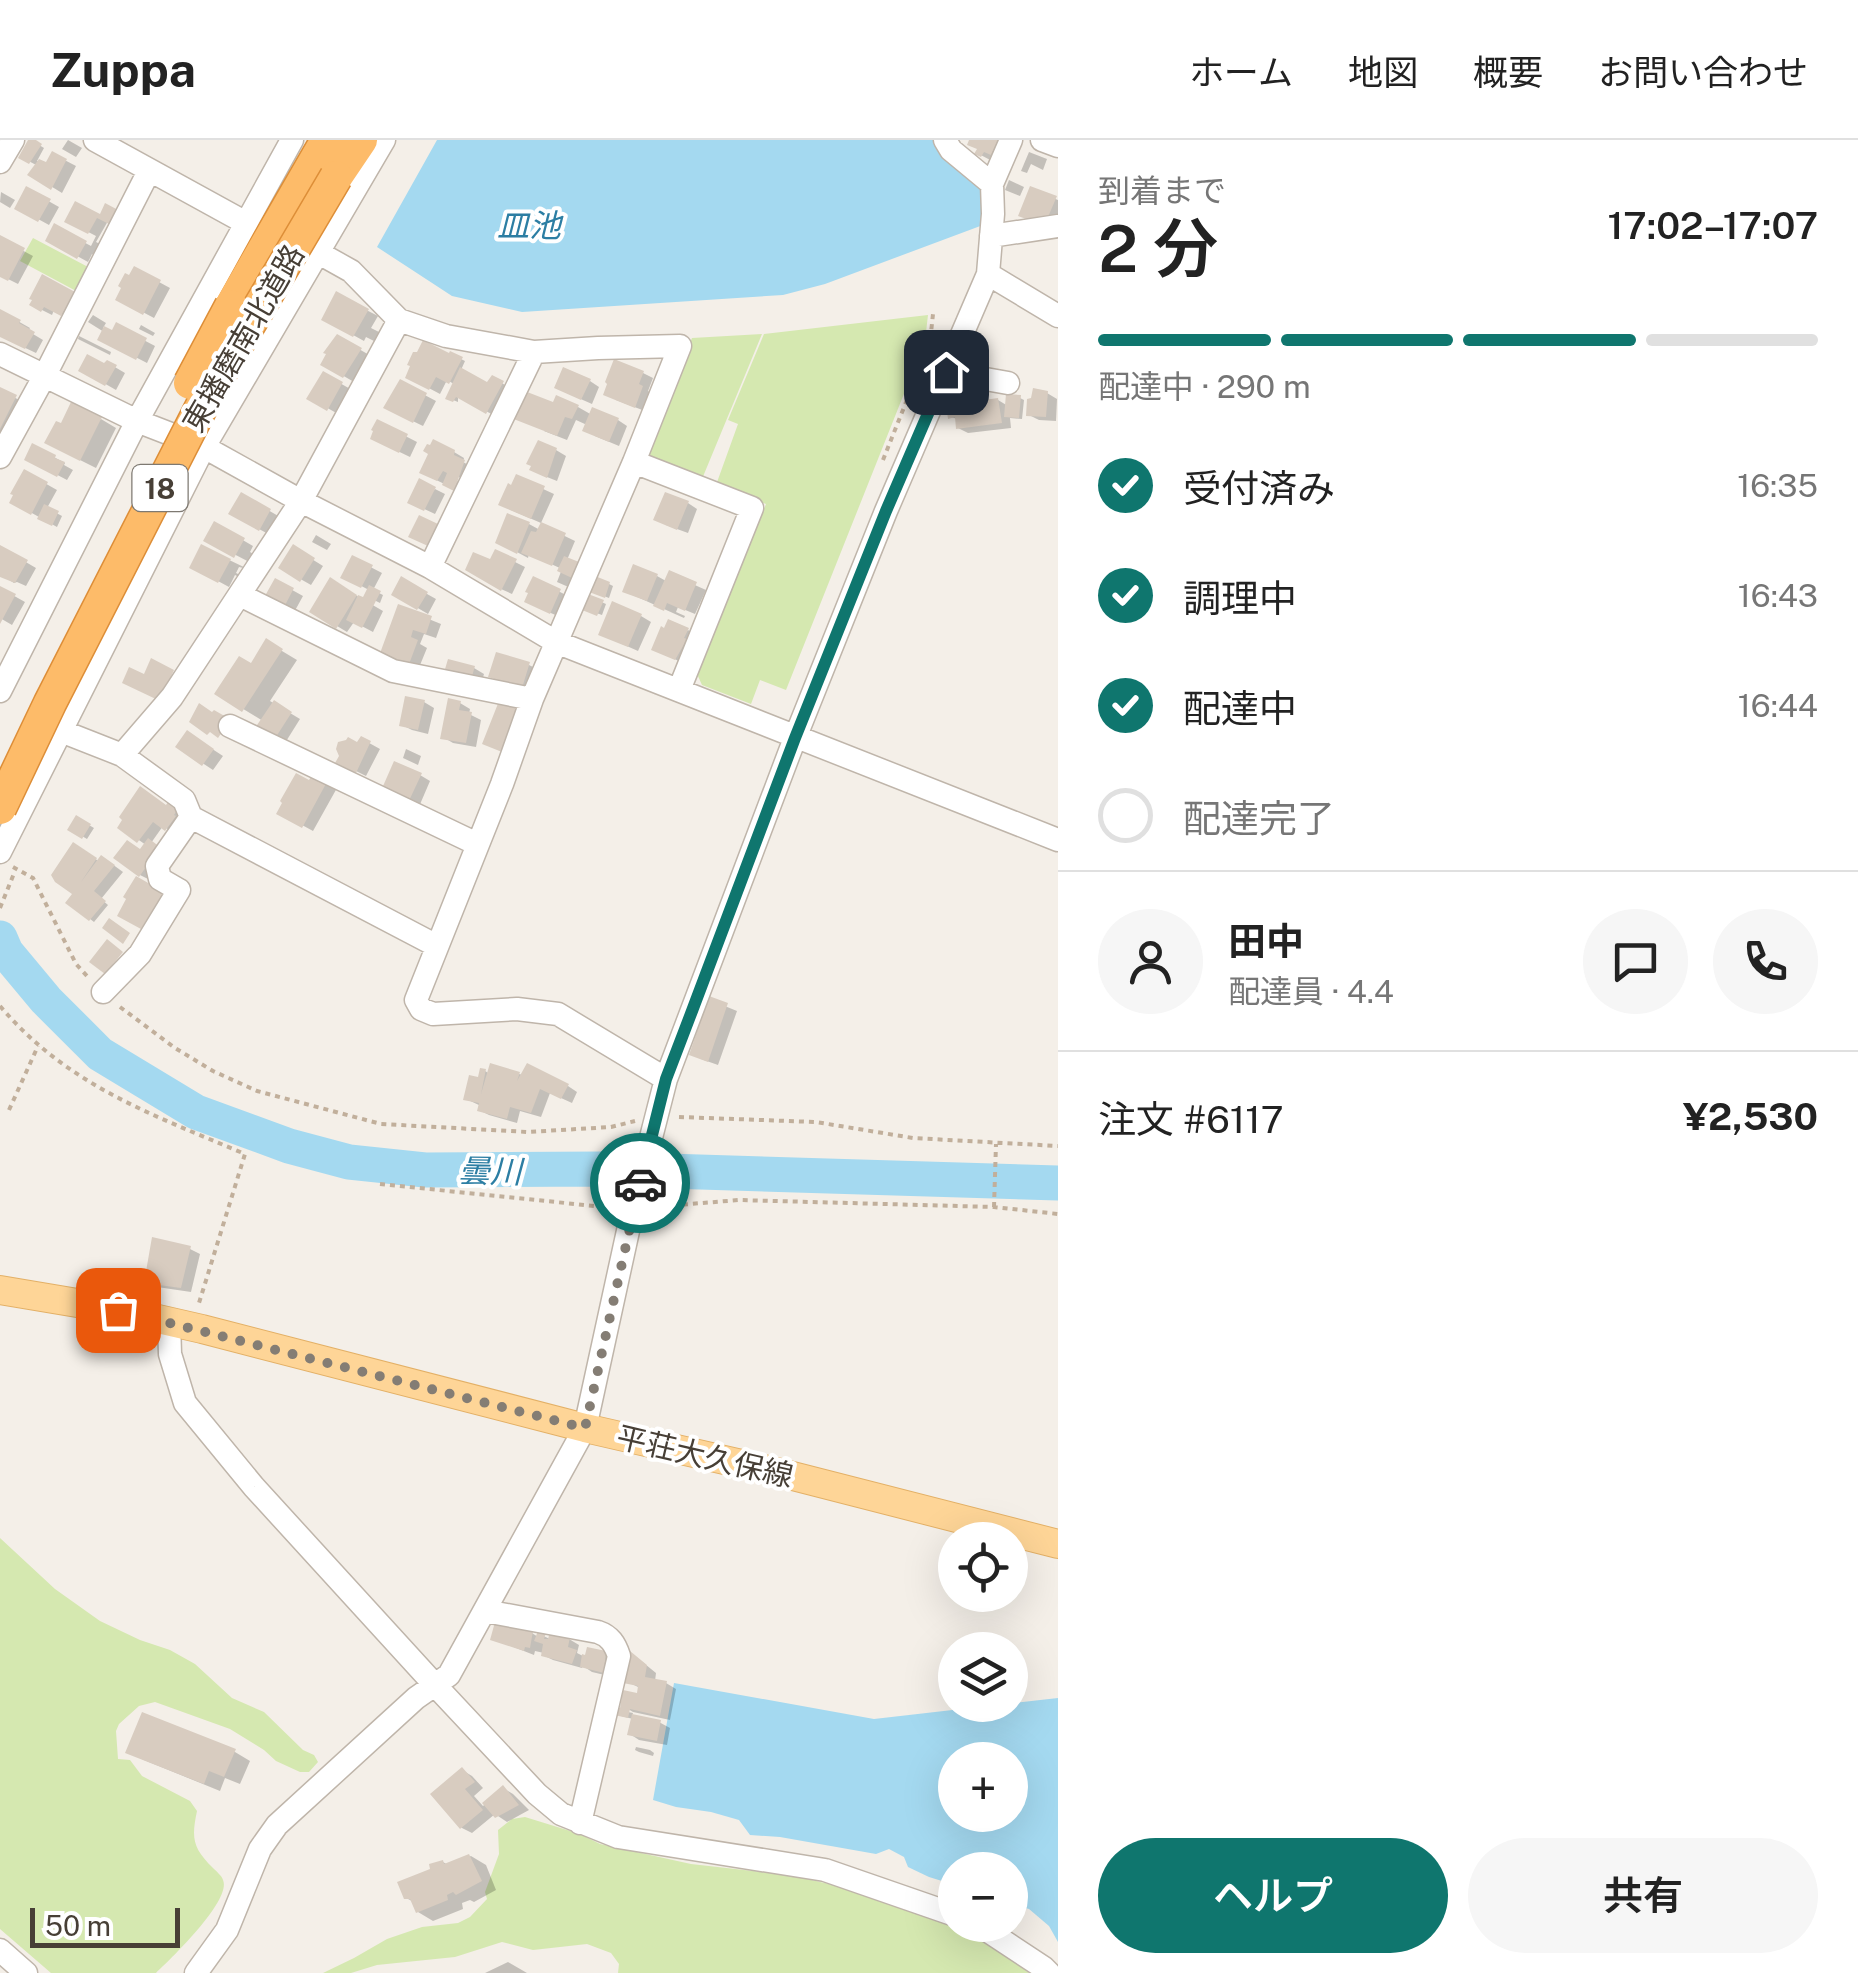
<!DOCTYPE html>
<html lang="ja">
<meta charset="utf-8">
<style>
:root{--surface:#fff;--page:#f6f6f6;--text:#222;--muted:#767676;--line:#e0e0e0;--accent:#0f766e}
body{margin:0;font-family:"Public Sans","Noto Sans JP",sans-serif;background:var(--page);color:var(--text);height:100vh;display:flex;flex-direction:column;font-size:38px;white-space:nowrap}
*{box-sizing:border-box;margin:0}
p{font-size:32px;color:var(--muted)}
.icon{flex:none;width:55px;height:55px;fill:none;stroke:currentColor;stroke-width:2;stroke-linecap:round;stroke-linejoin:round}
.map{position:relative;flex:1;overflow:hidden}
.sheet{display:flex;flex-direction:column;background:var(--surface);width:800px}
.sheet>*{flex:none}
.buttons{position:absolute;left:938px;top:1382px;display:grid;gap:20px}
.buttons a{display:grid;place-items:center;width:90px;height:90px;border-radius:50%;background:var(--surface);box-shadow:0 10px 40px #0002;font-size:50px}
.scale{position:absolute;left:30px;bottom:25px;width:150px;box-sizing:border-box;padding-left:10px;border:5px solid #473f36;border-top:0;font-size:28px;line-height:35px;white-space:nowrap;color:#473f36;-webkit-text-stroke:8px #fff;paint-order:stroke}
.pin{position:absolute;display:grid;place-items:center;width:85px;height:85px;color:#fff;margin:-42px;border-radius:20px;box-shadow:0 5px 15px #0006}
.courier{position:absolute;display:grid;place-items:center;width:100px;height:100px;margin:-50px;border:8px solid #0f766e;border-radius:50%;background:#fff;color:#222;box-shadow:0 2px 12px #0007}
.overview em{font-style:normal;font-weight:600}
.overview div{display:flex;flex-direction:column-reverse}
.overview{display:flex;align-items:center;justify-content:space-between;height:170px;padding:0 40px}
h1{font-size:65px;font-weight:600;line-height:75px}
.bar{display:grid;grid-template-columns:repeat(4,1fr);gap:15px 10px;align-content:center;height:120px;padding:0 40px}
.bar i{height:12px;border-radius:8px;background:var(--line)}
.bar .current{background:var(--accent)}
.bar p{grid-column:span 4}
.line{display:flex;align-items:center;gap:25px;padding:0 40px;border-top:2px solid var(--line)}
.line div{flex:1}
.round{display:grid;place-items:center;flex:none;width:105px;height:105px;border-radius:52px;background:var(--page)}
ol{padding:0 40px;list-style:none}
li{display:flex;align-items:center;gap:30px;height:110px}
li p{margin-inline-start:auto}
li .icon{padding:10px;border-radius:50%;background:var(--accent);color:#fff;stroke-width:4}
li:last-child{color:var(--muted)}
li i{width:55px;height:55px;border:5px solid var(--line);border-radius:50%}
.button{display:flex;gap:20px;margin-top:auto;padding:20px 40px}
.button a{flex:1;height:115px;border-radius:60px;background:var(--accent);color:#fff;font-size:40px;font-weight:600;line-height:115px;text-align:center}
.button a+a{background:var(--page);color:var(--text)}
header{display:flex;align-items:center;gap:60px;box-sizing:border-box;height:140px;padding:0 50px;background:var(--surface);border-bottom:2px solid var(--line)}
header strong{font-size:48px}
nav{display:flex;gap:55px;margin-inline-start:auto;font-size:35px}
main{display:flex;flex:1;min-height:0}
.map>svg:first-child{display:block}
</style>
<header>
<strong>Zuppa</strong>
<nav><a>ホーム</a><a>地図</a><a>概要</a><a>お問い合わせ</a></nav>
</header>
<main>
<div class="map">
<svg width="1058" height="1833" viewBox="0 0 1058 1833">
<rect width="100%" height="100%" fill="#f4efe8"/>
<path fill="#d5e8b0" d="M33 98 90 128 78 152 20 121Z
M928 175 925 201 786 550 760 540 751 564 702 545 697 534 766 364 716 345 738 284 728 280 764 194Z
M762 194 702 339 652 321 645 310 692 198Z
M0 1398 55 1449 100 1481 140 1500 170 1510 195 1524 232 1558 264 1572 303 1610 314 1615 318 1622 309 1632H300L276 1621 264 1610 230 1589 155 1562 139 1566 119 1584 116 1591 118 1619 130 1620 142 1636 190 1661 197 1671C191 1699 193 1708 213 1728 216 1731 222 1736 223 1740 232 1760 171 1819 156 1833H51L0 1789Z
M525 1677 580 1694 600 1704 691 1724 789 1735 847 1748 946 1782 997 1809 1029 1833H618L619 1824 611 1813 587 1804 533 1810 502 1802 455 1817 377 1825 351 1833H323L354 1818 387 1799 422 1787 458 1783 470 1777 487 1759 485 1752 499 1714 498 1690 512 1679Z"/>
<path fill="#a4d9f0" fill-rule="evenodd" d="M437 0H938L982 45 983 85 825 144 783 155 522 172 452 156 377 107Z
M674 1543 874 1579 1058 1558V1802L1049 1786 1029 1769 1010 1764V1730H955V1745L929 1737 908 1727 904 1717 889 1709 876 1714 780 1697 750 1695 739 1680 711 1672 676 1667 653 1660ZM955 1620H1010V1675H955Z"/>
<path fill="#0003" d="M31 0 44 8 37 21 47 25 53 14 76 26 62 53 31 34 38 26 21 17Z
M68 0 82 8 76 17 62 9Z
M972 0H1010L992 21 977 13 979 9Z
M1029 12 1047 19 1043 30 1031 24 1027 33 1021 31Z
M1009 40 1024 47 1020 56 1005 50Z
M27 49 59 67 49 85 18 68Z
M1031 49 1058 60V82L1049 85Z
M1 52 15 60 10 68 0 62Z
M76 64 108 81 96 102 108 108 102 119 92 114 88 122 48 100 55 87 91 106 96 96 67 81Z
M1 99 33 116 18 144 0 135Z
M135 129 170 148 154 178 118 159Z
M43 138 83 159 72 180 54 170 52 175 32 165Z
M337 155 378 176 371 188 383 194 378 203 366 197 364 201 324 179Z
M0 171 30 188 28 191 43 200 36 213 0 196Z
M93 175 106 183 103 188 113 193 117 186 155 206 147 223 110 204 104 192 88 182Z
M141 185 155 193 153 196 139 189Z
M79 196 111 212 110 215 78 199Z
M338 197 371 216 354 242 323 224Z
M451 214 465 221 461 230 488 245 493 238 512 249 497 277 458 256V262L448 258 454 244 447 240 440 254 408 237Z
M108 223 125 233 116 250 81 230 105 226Z
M643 233 653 238 648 251 652 254 645 271 616 260Z
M324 234 352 250 338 274 310 258Z
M590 241 599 247 592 264 567 253Z
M402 243 436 261 423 286 396 273Z
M0 250 25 263 9 295 0 291Z
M1047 253 1057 259 1056 281 1039 280 1029 275Z
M1020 258 1024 260 1022 279 1010 278 1011 288 968 293 958 288V279L950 277 952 266 956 268 957 272 998 260 1008 266Z
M555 265 578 267 592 275 618 280 627 286 619 306 595 296 587 285 576 280 567 300 544 291Z
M101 279 116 288 96 328 62 311Z
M378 282 417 302 410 317 383 304Z
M33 306 65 323 64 325 73 330 67 340 27 319Z
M556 310 566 316 557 341 542 335Z
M454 312 464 318 463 322 474 328 468 341 452 334 450 337 462 344 459 351 432 338 431 313Z
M25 332 57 350 47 368 62 376 57 387 12 362Z
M517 337 554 354 541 383 511 370 512 348Z
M435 349 445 354 435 374 420 367Z
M242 355 280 377 270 395 232 374Z
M688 363 697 369 688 393 666 385Z
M215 384 253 406 250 412 257 416 253 424 207 400Z
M529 384 540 390 542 385 575 401 567 420 581 426 573 449 557 442 562 429 529 414 528 418 498 402Z
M316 395 331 404 327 410 312 402Z
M0 407 36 428 26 446 17 442 14 443 0 434Z
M202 407 248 429 239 427 236 433 244 437 243 439 235 435 229 447 192 427Z
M294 408 323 426 311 445 281 428Z
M353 418 382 433 373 450 383 455 380 463 366 456 369 450 344 437Z
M491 422H515L525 427 512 454 492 445Z
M670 434 706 450 695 474 678 467 676 472 685 476 684 478 635 456 657 436 666 441Z
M534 439 570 457 560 477 537 467Z
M402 440 436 459 428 474 394 454Z
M276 441 303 456 292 476 265 462Z
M331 441 383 471 373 492 354 482 347 492 312 471Z
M609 444 613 446 609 458 596 453Z
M0 448 25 462 12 485 0 478Z
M590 457 606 464 602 475 585 469Z
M399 467 441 484 436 498 424 494 420 504 427 508 418 530 382 515Z
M641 476 651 482 638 511 611 499Z
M688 490 697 496 685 524 664 514Z
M267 502 297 520 270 561 300 579 285 603 258 587 263 581 217 553 252 526Z
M450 522 474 528 484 534 480 547Z
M529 525 539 530 532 552 500 542 491 536Z
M424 562 434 568 428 594 412 590 402 585Z
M460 563 470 569 469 574 481 580 476 607 453 603 443 597Z
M197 599 223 616 213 630 178 607Z
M362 599 380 609 366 636 338 622 358 605Z
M406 609 421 616 418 625 403 618Z
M315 635 337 648 313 691 280 673 310 643Z
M420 635 430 641 418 669 393 658Z
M167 668 180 673 171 691 163 686 151 703 150 740 140 735 141 711 146 705 120 687Z
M77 678 94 688 87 699 70 689Z
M74 705 100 722 112 724 123 732 101 759 108 765 94 782 81 772 75 754Z
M710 860 737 871 718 925 701 919Z
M485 931 490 934H519L568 946 577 952 572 963 550 953 541 977 520 971 517 983 489 975 479 970 481 966 466 959Z
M190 1109 200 1114 191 1152 157 1147 147 1142Z
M532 1493 538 1497 539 1494 550 1499H569L579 1505 577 1513 587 1518 605 1514 615 1519 613 1537 592 1532 583 1526 582 1528 553 1520 543 1515 544 1513 535 1511 534 1515 493 1499Z
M640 1520 656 1533 655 1541 666 1543 676 1549 670 1580 633 1572 623 1566 638 1556 640 1548 626 1541Z
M618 1570 633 1573 632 1577 657 1581 670 1588 667 1605 639 1600 630 1594 633 1579 621 1576Z
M636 1607 650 1610 654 1613 653 1616 639 1612 635 1610Z
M128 1612H235L250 1621 240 1644 225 1638 220 1651 144 1620Z
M462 1630 472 1636 483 1648 474 1656 483 1666 503 1648 513 1654 529 1670 507 1682 495 1674 472 1693 462 1688 434 1655Z
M471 1716 486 1725 496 1750 474 1762 470 1760 462 1763 463 1769 433 1781 418 1772 414 1762 406 1758 443 1722 448 1725Z
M508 1822 527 1833H485Z"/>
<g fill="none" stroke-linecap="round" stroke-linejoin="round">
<path stroke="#a4d9f0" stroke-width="35" d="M0 798 6 812 46 860 100 914 196 972 289 1006 349 1022 425 1030 603 1029 1058 1043"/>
</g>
<path fill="#d8ccc0" d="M28 0H36L42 4 29 24 18 18Z
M969 0H998L991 15 984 12 981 17 974 14 977 9 967 5Z
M52 11 67 19 51 50 27 35 39 19 46 22Z
M26 46 51 59 38 82 14 69Z
M1030 46 1057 56 1045 84 1037 83 1018 76Z
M75 61 100 74 105 63 120 71 113 86 97 78 88 94 64 82Z
M54 83 87 101 77 119 45 101Z
M0 95 25 108 8 141 0 137Z
M134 126 161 140 143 175 115 160 121 148 118 146 125 133 129 135Z
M42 134 75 152 61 176 44 167 41 172 29 165 32 160 29 159Z
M336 151 369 169 353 197 321 180Z
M0 169 21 180 19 183 35 192 25 209 0 197Z
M116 182 147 198 136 220 97 200 104 186 112 190Z
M337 194 362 208 343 238 320 225 326 214 323 213Z
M423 200 449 213 450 211 463 217 449 244 436 237 429 250 405 238 410 226 407 225 413 212H417Z
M87 214 104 223 107 220 117 225 105 246 78 231Z
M614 219 644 231 639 244 643 246 635 268 603 255 607 244 605 242Z
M460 227 487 242 492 235 504 241 486 274 456 257 453 262 445 259Z
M563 227 591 239 581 260 554 248Z
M323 231 343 242 327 271 306 259Z
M400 239 427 253 413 283 383 268Z
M0 247 17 255 0 289Z
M1033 248 1048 251 1046 277 1026 276 1027 259 1031 258Z
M522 250 553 262 556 255 579 265 572 279 565 277 557 296 511 278Z
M1006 254 1021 255 1019 278 1004 277Z
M998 258 1002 283 956 289 955 277 948 279 946 264 953 263 954 271 964 269 963 263Z
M71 262 102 277 80 321 44 303 56 281 61 283Z
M592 267 619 278 609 302 582 291Z
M377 279 408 294 399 313 370 299 373 291 371 290Z
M433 299 455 310 454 315 465 320 454 351 442 345 447 333 443 331 437 341 419 333 428 314 423 311 427 304 430 305Z
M538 300 557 308 547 338 529 330 531 326 526 324Z
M32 303 56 315 55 318 65 322 57 337 24 320Z
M24 329 48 342 31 375 9 363 13 355 10 354Z
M516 334 545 346 531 379 498 365 508 343 511 345Z
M419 338 436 347 424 371 407 363Z
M241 352 271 369 259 391 228 374Z
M665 352 689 361 677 390 653 380Z
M44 364 59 371 52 386 37 379Z
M507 373 530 382 517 414 495 403Z
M419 375 438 384 428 406 408 397Z
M214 381 245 398 234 418 203 401Z
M541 382 566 393 552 426 521 413 531 391 536 392Z
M201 404 231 419 218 443 189 428Z
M293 404 315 418 300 442 278 428Z
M0 405 28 420 15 443 0 437Z
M495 409 517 419 501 451 465 430 473 412 490 419Z
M352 415 373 425 361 448 340 438Z
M564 416 579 422 572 438 557 431Z
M633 424 658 434 647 461 622 452Z
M669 430 697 442 685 471 667 463 664 471 653 466Z
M401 436 428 452 417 470 391 455Z
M533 436 561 449 550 474 524 462 528 453 525 452Z
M595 436 610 442 605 458 589 452Z
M330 437 357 455 336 489 309 472Z
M275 438 294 448 281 473 261 463Z
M369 445 381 451 362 488 346 480 358 455 363 457Z
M0 446 16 454 0 484Z
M588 454 604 460 597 476 582 470Z
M612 461 642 474 628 507 598 495Z
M398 464 432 476 426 494 413 490 411 497 418 500 408 527 379 516Z
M668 479 689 488 684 498 687 499 675 520 651 510 661 486 664 488Z
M266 498 283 509 242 572 214 554 239 516 251 523Z
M496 512 530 522 522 548 488 537Z
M151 518 174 530 160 561 122 543 129 527 144 534Z
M448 519 475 526 470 543 443 536Z
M405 556 425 560 418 590 399 586Z
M448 558 461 561 459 570 472 572 466 603 440 599Z
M274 560 292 572 274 600 255 588Z
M499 561 520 569 502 612 482 604Z
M199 563 212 572 214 570 228 578 226 586 218 598 210 592 207 595 189 582Z
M187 590 214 609 202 626 175 607Z
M361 596 371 601 356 633 335 623 339 616 336 609 338 602 346 600 348 597 357 602Z
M394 621 422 633 407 665 380 653Z
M314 632 328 640 302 688 276 674 282 663 280 661 296 633 309 640Z
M140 646 166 665 168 662 178 669 174 675 176 676 165 691 153 682 137 703 117 688 122 680 119 677Z
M76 675 91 684 82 699 67 690Z
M148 698 160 707 139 737 113 718 127 700 140 709Z
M73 702 97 718 81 742 101 715 115 725 94 751 106 761 89 781 65 763 72 754 55 742 51 735Z
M136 736 164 752 141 789 117 776 126 759 123 757Z
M109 778 130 793 123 804 102 788Z
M107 799 123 812 105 834 89 822Z
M709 856 728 863 708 922 689 915Z
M490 923 520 932 517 941 527 923 569 944 561 959 540 949 531 973 510 967 507 979 477 971 479 963 463 960 469 935 478 937 480 928 486 929 481 954Z
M152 1097 191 1106 181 1148 144 1143Z
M495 1482 533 1491 530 1508 525 1507 524 1511 490 1500Z
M538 1491 546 1493 544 1499H548L550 1492 570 1497 568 1507 577 1510 572 1524 541 1516 543 1504 534 1501Z
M587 1507 606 1511 604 1533 580 1527 582 1514 585 1515Z
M630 1511 647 1525 645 1537 667 1541 660 1576 630 1569 628 1578 614 1575 616 1567 620 1568 623 1550 637 1553 638 1546 623 1543Z
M142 1572 236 1609 224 1637 209 1631 204 1644 125 1613Z
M632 1574 661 1580 657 1601 627 1595Z
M462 1627 475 1642 465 1649 483 1670 460 1689 430 1654Z
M503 1645 519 1665 495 1678 482 1663Z
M469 1714 482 1741 456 1755 453 1752 447 1755 448 1760 416 1773 410 1759H404L397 1742 430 1729 429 1724 443 1720 444 1724Z"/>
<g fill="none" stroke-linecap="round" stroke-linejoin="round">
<defs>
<path id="minor" d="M95 0 246 83
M945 0 951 10 992 44
M1042 0 1058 6
M0 22 13 0
M991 96 1058 86
M317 112 351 131 399 180 446 196 534 212 598 208 680 206 634 322 532 559 502 644 416 860 421 869 433 874 517 869 558 874 666 939
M988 134 1058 176
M0 214 137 281 204 307 301 361 430 427 556 502 1058 700
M946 232 1008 243
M0 317 45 235 149 31
M634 322 752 368 679 550
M430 427 534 212
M240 455 393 531 532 559
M0 551 137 281 292 0
M230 586 477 704
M61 591 122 615 184 660 191 677 437 806
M122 615 172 557 301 361 399 180
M0 712 204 307 384 0
M103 852 140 814 179 750 160 739 157 726 191 677
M169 1182 170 1214 185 1263 254 1347 434 1544 537 1654 561 1674 618 1697 825 1730 955 1775
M485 1471 598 1492C610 1496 615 1504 619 1516L580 1683
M979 1785 1044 1828 1049 1833
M0 1810 26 1833
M196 1833 227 1790 260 1709 277 1685 416 1558 449 1535 585 1288 633 1068 666 939 795 598 886 371 988 134 993 74 992 44 1011 0"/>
<path id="major" d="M0 1150 119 1170 202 1189 585 1288 781 1333 1058 1404"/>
<path id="highway" d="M336 37 361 0
M231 166 327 0"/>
</defs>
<use href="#minor" stroke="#bfb5aa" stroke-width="25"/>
<use href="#major" stroke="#e3b066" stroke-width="30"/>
<use href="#highway" stroke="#dd8e38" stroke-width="35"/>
<path stroke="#c1af9b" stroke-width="4" stroke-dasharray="5 5" stroke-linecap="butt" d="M883 320 930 202 933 174
M13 727 33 738 76 824 87 836
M0 768 15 731
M0 866C68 946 151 974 245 1014L199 1163
M120 867 175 908 213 931 257 951 381 984 528 992 611 987 635 981
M9 970 38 906
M679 977 816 982 913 998 1058 1006
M380 1044 614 1068
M653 1067 739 1060 994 1067 1058 1074
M994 1067 996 1004"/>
<use href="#minor" stroke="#fff" stroke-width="22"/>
<use href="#major" stroke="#fed597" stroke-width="28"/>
<use href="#highway" stroke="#fdbb69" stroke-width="32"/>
<defs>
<path id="highway-bridge" d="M190 243 231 166
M0 668 50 563 208 254 336 37"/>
</defs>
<use href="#highway-bridge" stroke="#dd8e38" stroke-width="35" stroke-linecap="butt"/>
<use href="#highway-bridge" stroke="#fdbb69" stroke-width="32"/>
</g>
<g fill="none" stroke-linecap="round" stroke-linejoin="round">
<path stroke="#847d74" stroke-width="10" stroke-dasharray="0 18" d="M118 1170 585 1288 640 1043"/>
<path stroke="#0f766e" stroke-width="12" d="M640 1043 666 939 692 871 795 598 886 371 946 232"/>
</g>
<g text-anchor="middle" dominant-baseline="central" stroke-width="8" stroke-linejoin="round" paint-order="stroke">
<rect fill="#fff" stroke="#7e7972" stroke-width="2.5" x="132.5" y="325" width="55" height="46" rx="8"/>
<g font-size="28" font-weight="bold" fill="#473f36">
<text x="160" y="348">18</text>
</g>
<g font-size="30" fill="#473f36" stroke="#fff">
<text transform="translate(243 198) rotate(-60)">東播磨南北道路</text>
<text transform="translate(705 1316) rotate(13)">平荘大久保線</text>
</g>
<g font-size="32" font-style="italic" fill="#2c7ea3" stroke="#fff">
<text x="529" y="85">皿池</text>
<text transform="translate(490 1031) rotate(1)">曇川</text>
</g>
</g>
</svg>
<div class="buttons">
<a><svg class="icon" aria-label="locate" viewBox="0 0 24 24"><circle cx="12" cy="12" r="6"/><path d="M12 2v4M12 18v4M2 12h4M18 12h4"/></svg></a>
<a><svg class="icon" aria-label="layers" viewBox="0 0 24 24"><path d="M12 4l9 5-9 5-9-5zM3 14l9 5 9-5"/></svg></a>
<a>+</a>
<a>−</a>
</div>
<div class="scale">50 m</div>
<div class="pin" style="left:118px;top:1170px;background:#ea580c"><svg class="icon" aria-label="bag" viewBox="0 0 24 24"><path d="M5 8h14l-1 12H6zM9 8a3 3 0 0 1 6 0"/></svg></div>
<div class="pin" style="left:946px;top:232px;background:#1f2937"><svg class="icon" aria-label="home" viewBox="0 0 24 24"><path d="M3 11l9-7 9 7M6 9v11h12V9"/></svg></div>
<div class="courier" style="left:640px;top:1043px"><svg class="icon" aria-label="car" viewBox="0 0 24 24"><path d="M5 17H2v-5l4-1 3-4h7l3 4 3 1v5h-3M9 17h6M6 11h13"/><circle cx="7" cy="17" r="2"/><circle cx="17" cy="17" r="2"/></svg></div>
</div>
<section class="sheet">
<div class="overview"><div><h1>2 分</h1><p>到着まで</p></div><em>17:02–17:07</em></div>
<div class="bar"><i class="current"></i><i class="current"></i><i class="current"></i><i></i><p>配達中 · 290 m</p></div>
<ol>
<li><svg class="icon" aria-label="check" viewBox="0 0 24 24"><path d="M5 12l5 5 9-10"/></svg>受付済み<p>16:35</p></li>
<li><svg class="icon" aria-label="check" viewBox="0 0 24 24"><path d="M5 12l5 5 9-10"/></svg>調理中<p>16:43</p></li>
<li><svg class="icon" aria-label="check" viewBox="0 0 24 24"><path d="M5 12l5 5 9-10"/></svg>配達中<p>16:44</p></li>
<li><i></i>配達完了</li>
</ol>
<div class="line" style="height:180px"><a class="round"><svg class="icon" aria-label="person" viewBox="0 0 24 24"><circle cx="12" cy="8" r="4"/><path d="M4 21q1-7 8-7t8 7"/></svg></a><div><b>田中</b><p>配達員 · 4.4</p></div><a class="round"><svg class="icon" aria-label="chat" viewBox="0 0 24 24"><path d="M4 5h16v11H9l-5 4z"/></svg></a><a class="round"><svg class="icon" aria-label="phone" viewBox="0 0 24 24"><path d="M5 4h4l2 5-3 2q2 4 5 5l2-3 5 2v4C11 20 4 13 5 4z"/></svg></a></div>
<div class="line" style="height:130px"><div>注文 #6117</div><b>¥2,530</b></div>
<div class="button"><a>ヘルプ</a><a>共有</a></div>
</section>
</main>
